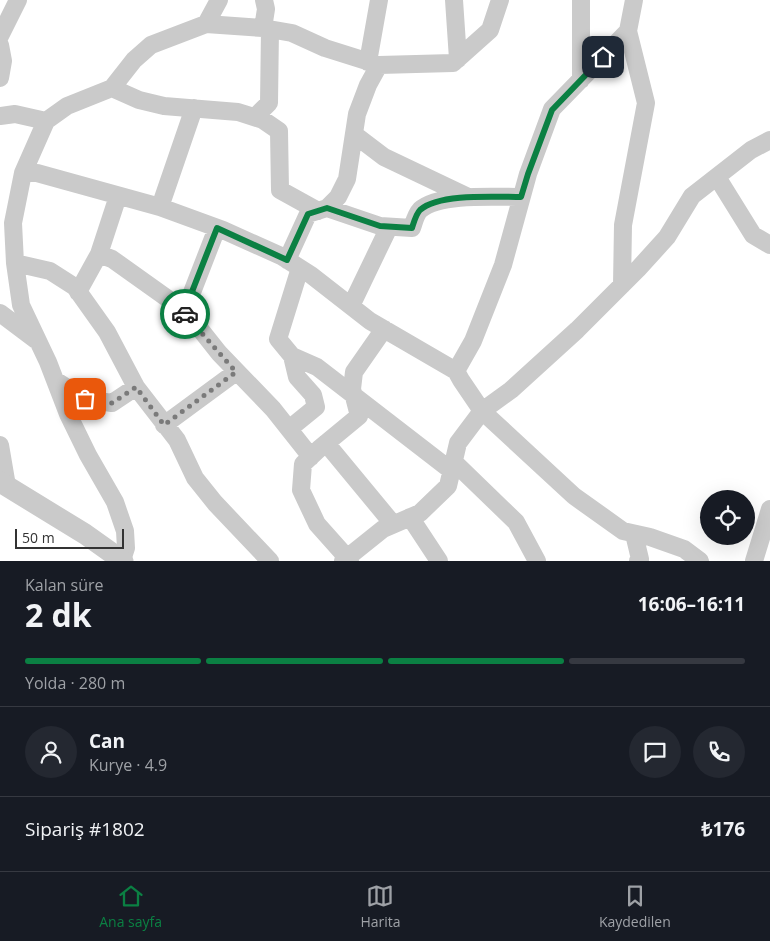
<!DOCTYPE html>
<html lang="tr">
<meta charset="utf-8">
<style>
:root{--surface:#171b24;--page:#242831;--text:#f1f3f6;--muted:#9ea1a6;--line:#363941;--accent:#0b8043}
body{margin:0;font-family:"Open Sans",sans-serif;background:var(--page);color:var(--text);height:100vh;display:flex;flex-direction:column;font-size:19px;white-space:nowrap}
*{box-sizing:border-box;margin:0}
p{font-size:16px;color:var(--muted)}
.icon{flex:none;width:28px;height:28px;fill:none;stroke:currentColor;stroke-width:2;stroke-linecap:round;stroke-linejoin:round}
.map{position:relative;height:561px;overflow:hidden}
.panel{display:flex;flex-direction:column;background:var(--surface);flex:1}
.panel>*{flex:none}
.fabs{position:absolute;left:700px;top:490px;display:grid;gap:10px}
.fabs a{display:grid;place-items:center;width:55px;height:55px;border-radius:50%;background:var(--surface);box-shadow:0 5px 20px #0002;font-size:25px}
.scale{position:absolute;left:15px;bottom:12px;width:109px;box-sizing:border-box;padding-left:5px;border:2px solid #333;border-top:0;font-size:14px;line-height:18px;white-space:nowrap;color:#333;-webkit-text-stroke:4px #fff;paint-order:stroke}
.pin{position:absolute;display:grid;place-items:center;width:42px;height:42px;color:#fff;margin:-21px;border-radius:10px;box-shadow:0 2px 8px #0006}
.courier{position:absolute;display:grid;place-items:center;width:50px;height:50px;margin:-25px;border:4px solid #0b8043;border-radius:50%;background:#fff;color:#222;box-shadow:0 1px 6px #0007}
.head em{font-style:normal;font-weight:700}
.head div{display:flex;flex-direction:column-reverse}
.head{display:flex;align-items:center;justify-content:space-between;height:85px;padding:0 25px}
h1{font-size:32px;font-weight:700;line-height:38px}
.bar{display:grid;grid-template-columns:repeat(4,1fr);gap:8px 5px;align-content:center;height:60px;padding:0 25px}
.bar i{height:6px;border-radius:4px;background:var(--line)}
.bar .selected{background:var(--accent)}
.bar p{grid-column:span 4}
.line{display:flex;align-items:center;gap:12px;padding:0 25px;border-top:1px solid var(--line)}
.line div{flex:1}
.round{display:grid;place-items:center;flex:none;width:52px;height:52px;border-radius:26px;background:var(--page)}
.dock{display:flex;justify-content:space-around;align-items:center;height:70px;border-top:1px solid var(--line);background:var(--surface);font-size:14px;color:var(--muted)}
.dock a{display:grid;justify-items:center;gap:2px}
.dock .selected{color:var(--accent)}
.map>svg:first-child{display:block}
</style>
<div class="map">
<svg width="770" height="561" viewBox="0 0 770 561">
<rect width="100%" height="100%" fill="#fff"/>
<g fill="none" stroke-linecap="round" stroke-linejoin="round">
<path stroke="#cacaca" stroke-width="18" d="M454 0 458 59
M581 0V80
M206 24 263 28 292 33 325 48 379 65 453 63 490 30 500 0
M263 28 266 9 264 0
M0 36 18 0
M0 45 3 61 0 78
M368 62 379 0
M112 88 139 100 164 106 238 112 263 120 279 131 280 190 318 211
M0 116 15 114 46 121
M255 117 269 103 270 29
M355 135 384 157 468 197
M23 173H37L160 207 223 230 281 256 311 275 370 321 456 371 461 380 482 411 574 496 623 531 650 537 684 549 700 561
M717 177 753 235 770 245
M160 207 194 108
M327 208 338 197 347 179 357 114 368 85 379 65
M99 254 112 259 178 306 196 324 219 353 273 409 311 457
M287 260 308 214 327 208 380 226 412 228C414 222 416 214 420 210 439 193 496 197 521 197
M15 263 50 271 75 287 107 332 136 387 177 440 195 478 215 503 270 561
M300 268 278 339 292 356 317 367 453 472
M622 285 623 225 646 103 628 31
M78 292 99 254 118 196
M351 306 389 227
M0 313 36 340
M184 313 217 228
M456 371 473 341 503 265 528 174 552 109 628 31 634 0
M55 380 85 399 112 403 136 387
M164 425 236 372
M289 429 316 407 313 395 297 377 292 356
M326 443 393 524
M0 445 7 486
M455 463 516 522 537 561
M410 517 439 561
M634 534 640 559 638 561
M122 560 126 548 125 531 115 502 88 455 68 414 48 362 21 305 15 263 13 223 23 173 46 121 67 106 112 88 134 60 151 45 206 24 219 0
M343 561 383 529 420 513 448 486 458 443 482 411 511 390 577 330 638 269 667 237 692 196 751 150 770 140
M350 561 317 524 301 490 303 464 319 449 359 416 352 389 354 372 384 329
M754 561 770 509"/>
<path stroke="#cacaca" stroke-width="21" d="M0 482 85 534 123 561"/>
</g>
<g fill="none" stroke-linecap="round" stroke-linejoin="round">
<path stroke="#7a7a7a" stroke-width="5" stroke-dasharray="0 9" d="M85 399 112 403 136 387 164 425 236 372 185 314"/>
<path stroke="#0b8043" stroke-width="6" d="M185 314 184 312 217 228 287 260 308 214 327 208 380 226 412 228C414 222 416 214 420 210 439 193 496 197 521 197L528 174 552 110 603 57"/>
</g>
</svg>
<div class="fabs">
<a><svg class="icon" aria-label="locate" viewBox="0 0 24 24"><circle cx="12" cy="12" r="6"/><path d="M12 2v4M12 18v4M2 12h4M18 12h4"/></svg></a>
</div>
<div class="scale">50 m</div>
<div class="pin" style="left:85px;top:399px;background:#ea580c"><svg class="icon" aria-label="bag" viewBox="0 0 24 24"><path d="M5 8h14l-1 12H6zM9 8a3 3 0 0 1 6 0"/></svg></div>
<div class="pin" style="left:603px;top:57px;background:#1f2937"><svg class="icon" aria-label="home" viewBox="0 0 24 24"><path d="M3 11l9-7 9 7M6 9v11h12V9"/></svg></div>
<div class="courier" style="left:185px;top:314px"><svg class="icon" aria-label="car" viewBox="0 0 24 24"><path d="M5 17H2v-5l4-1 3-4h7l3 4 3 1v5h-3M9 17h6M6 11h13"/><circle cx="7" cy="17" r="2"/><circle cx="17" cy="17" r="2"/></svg></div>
</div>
<section class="panel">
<div class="head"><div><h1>2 dk</h1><p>Kalan süre</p></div><em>16:06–16:11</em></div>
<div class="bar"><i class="selected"></i><i class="selected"></i><i class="selected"></i><i></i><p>Yolda · 280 m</p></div>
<div class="line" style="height:90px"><a class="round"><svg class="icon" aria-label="person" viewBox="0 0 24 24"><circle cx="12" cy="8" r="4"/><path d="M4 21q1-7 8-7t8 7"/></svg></a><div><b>Can</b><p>Kurye · 4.9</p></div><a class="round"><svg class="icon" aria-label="chat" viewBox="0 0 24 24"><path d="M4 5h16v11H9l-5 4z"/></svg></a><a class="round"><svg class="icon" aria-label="phone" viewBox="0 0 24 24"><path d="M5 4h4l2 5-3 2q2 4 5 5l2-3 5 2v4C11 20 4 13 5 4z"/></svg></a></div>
<div class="line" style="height:65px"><div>Sipariş #1802</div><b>₺176</b></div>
</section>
<nav class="dock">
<a class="selected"><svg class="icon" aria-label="home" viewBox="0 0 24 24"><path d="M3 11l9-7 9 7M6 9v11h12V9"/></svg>Ana sayfa</a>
<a><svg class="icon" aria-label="map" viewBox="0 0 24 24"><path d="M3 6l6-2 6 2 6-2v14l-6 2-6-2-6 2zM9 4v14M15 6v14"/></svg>Harita</a>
<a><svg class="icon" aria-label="saved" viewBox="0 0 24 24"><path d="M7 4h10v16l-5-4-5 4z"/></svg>Kaydedilen</a>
</nav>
